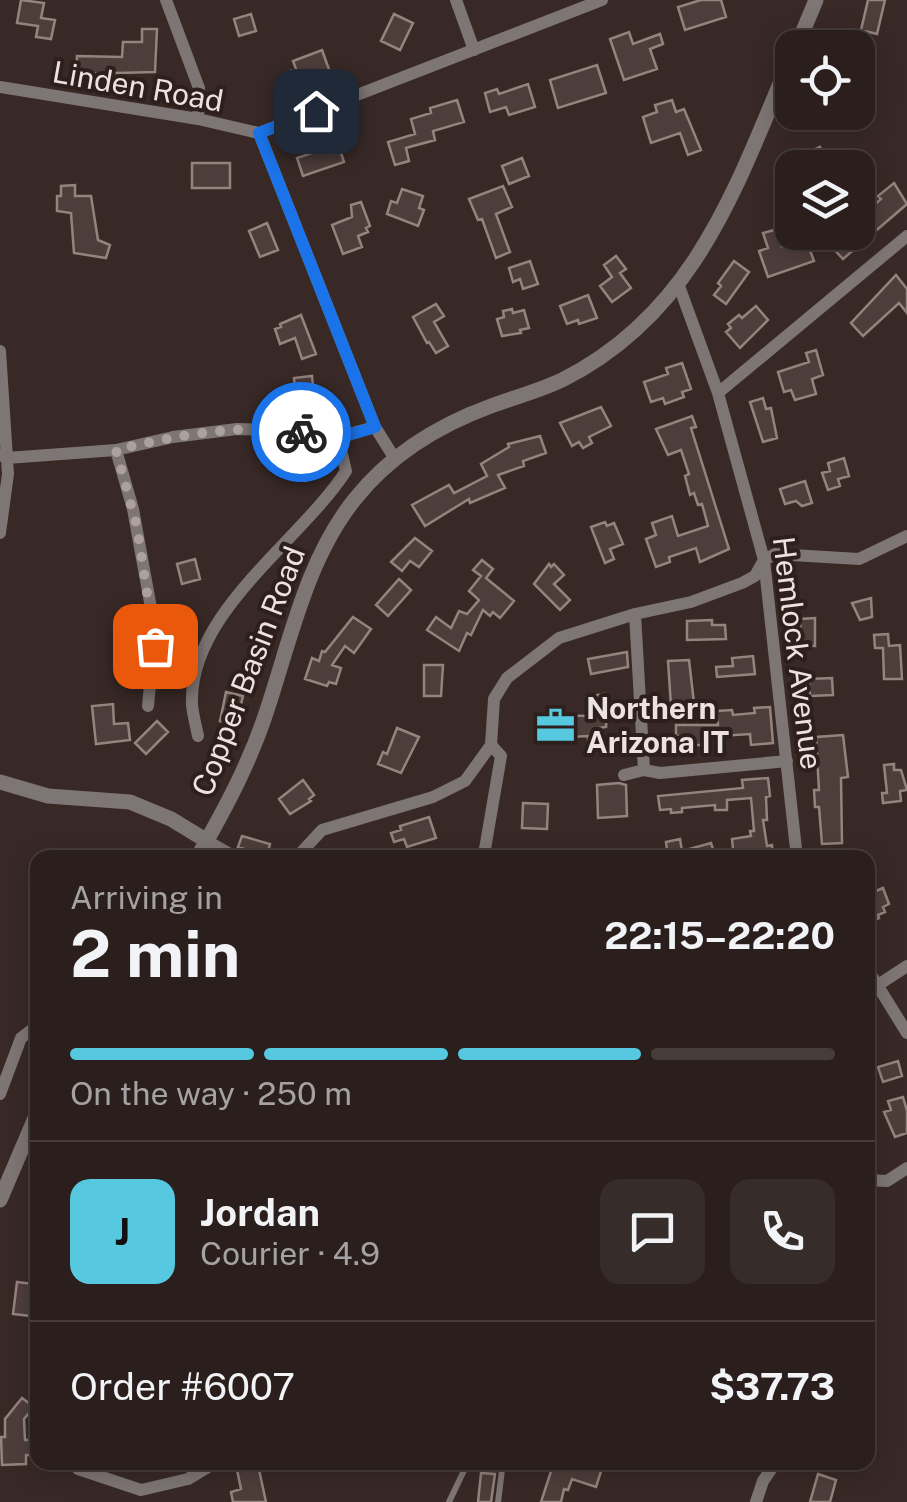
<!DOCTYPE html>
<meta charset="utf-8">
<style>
:root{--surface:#2a1f1c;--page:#362c29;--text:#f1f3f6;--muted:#a5a2a3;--line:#463d3b;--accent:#56c9e1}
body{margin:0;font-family:"Public Sans",sans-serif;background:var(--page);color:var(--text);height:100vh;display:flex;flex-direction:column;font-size:38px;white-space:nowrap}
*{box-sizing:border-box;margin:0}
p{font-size:32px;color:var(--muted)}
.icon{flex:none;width:55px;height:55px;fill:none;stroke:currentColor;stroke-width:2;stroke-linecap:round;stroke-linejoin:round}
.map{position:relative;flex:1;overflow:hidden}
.panel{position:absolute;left:30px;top:850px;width:845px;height:620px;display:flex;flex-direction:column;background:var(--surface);border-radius:20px;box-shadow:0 5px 25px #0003,0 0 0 2px var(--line)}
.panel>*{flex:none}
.buttons{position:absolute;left:775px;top:30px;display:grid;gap:20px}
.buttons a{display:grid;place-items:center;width:100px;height:100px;border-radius:20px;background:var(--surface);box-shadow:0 5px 25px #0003,0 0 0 2px var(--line);font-size:50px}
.pin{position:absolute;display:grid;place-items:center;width:85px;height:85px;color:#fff;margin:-42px;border-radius:20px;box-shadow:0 5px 15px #0006}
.courier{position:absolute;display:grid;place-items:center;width:100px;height:100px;margin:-50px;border:8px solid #1a73e8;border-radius:50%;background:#fff;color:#222;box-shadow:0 2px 12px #0007}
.overview em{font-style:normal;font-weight:700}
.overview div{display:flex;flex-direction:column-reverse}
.overview{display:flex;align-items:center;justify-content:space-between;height:170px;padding:0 40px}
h1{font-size:65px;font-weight:700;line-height:75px}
.bar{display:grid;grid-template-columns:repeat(4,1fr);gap:15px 10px;align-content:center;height:120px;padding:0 40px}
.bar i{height:12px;border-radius:8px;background:var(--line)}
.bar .current{background:var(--accent)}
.bar p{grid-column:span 4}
.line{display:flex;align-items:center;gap:25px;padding:0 40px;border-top:2px solid var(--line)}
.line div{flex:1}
.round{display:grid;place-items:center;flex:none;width:105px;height:105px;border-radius:20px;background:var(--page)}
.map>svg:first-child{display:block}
</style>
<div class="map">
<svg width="907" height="1502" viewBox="0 0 907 1502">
<rect width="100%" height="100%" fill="#382926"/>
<path fill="#4e3e3b" stroke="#94837e" stroke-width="2.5" d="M21 0 44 3 41 18 55 20 51 39 36 37 38 26 17 23Z
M701 0H721L726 17 685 30 678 7Z
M868 0H885L877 34 861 30Z
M251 14 256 31 239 36 234 19Z
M394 14 413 23 400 50 381 41Z
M142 29H157L155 72 76 74 77 56 122 57 123 42H142Z
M629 32 633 44 660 34 663 44 650 49 657 69 624 80 610 39Z
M322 50 331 75 295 88 289 71 296 69 293 61Z
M597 65 606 93 558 108 550 80Z
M528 84 535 107 509 115 506 107 490 112 485 93 497 89 499 94Z
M457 100 464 122 433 131 435 140 406 148 409 161 395 165 388 142 415 134 411 119 431 113 430 108Z
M672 100 676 112 684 109 701 150 688 155 680 133 651 143 643 117 657 112 655 105Z
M338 144 344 162 303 176 297 158Z
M820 147 830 168H775Z
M522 158 529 176 509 184 502 166Z
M192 163H230V188H192Z
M894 183 907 204 843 259 828 243 839 232H858V219L881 199 878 196Z
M75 185V196H91L98 240 110 245 106 258 74 253 71 213 57 211V196H61V186Z
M503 186 512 207 496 214 510 252 496 258 482 219 478 220 469 199Z
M402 189 423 196 419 208 424 210 418 226 387 214 391 201 397 203Z
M361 202 370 226 366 228 368 232 358 236 362 247 343 254 332 225 352 217 351 205Z
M267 223 278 250 260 257 249 231Z
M774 230 782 247 802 240 804 247 808 245 814 261 768 277 759 251 768 248 763 233Z
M616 256 626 269 620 273 631 288 612 302 600 286 612 277 604 265Z
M530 261 538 284 523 289 520 279 513 282 509 268Z
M734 261 749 272 726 304 714 295 721 286 718 283Z
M896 275 907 289V313L899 303 863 336 851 323Z
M588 295 597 318 579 324 578 320 567 324 560 306Z
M436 304 444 316 434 322 448 346 436 353 429 342 427 343 413 317Z
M756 306 768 320 740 348 726 332 731 328 728 324 739 315 742 318Z
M512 309 513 313 524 310 529 328 520 330 521 333 502 336 497 319 504 317 503 311Z
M301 315 316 354 302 359 295 338 280 344 275 329 281 327 280 324Z
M816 350 823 375 812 379 816 394 795 400 791 390 784 392 778 372 809 362 806 353Z
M682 363 691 389 682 392 684 397 665 404 663 398 651 402 644 382 668 374 666 368Z
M312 376 315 407 297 409 294 378Z
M763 398 766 409 771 408 777 438 763 442 750 402Z
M601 407 611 426 589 437 592 443 583 448 579 442 572 446 560 423Z
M692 416 696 427 691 428 729 549 700 562 696 548 669 557 670 562 656 567 646 539 656 535 652 523 672 516 678 536 708 526 702 504 698 505 694 493 690 495 685 476 689 474 681 450 668 455 656 429Z
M540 436 546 453 523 461 524 466 498 475 505 488 470 503 469 499 425 526 412 505 449 485 454 493 487 476 481 464 509 447 508 444Z
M308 447 322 475 305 481 294 452Z
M844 458 849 476 838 479 840 486 828 490 822 473 830 471 828 463Z
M805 481 812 503 802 506 796 501 785 504 780 489Z
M605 522 607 526 614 523 623 544 610 549 614 559 605 563 591 527Z
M415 538 432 551 419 567 410 561 402 571 391 562Z
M195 559 200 579 182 584 177 564Z
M482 560 493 569 486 578 514 601 500 618 493 612 490 616 483 610 471 635 467 633 459 651 427 630 436 617 451 628 459 611 467 614 479 600 469 591 481 576 473 570Z
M549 564 551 567 554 564 564 575 554 584 570 600 560 610 534 584Z
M399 579 411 590 388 616 376 605Z
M871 598 872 617 860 620 852 603Z
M353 617 371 629 354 653 345 646 332 665 341 668 336 684 329 682 327 686 305 679 312 658 319 661 322 651 325 652Z
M815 618V646H801L800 619Z
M712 620V625H725L726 639 687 640V621Z
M888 634 889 646 900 645 902 679H884L883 648H875L874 635Z
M627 652 628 667 591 674 588 659Z
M753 656 755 674 717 677 716 667 733 666 732 658Z
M689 660 694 703 671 706 668 661Z
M424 665H443L441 696H424Z
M832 678 833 695 810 696 809 679Z
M226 692 243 696 236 725 220 721Z
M604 694 607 712 606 727 599 728 601 738 588 740V736L571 737V733L551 734 550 715 589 716 586 697Z
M113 704 114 724 128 723 130 740 96 744 92 706Z
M770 707 773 743 751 745 750 734 705 737V745H680V736H676V725H718L717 711 732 710 733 715 755 713 754 708Z
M157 721 168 732 146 754 135 743Z
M397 728 419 737 401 773 378 764 383 752 387 754Z
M843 735 848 777 841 778 842 843 822 844 819 807H815L814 790H819L816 737Z
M894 764V770H901L907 790 900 791 901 801 883 803 882 793H887L884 765Z
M768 778 770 796 766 797 767 820H763L767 846 772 845 773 858H734L732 839 751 836 750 831H754L751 798 727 800V810H715V805L682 808V812L671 813V809L660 810 658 796 743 788 742 780Z
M303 780 314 795 309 799 311 801 290 814 279 799Z
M619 783 626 785 627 816 598 818 597 785Z
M523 803 548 804 547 829 522 828Z
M429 817 436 838 407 847 404 839 394 842 391 833 401 830 400 826Z
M242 836 270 844 267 856 238 847Z
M680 839 682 851 711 843 716 858H668L666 842Z
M883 888 889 904 883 907 885 912 878 915 879 918 870 922 868 920V890L869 894Z
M898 1061 902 1076 883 1082 878 1067Z
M903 1097 907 1111V1133L895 1137 884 1112 891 1110 888 1101Z
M17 1282 34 1284 31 1316 13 1314Z
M22 1398 34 1407 24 1419 25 1440H29L30 1455H26V1464L2 1465 1 1437H5V1419Z
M554 1462H604L596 1487 572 1479 568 1490 564 1489 561 1502H541Z
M258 1465 266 1502H233L231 1492 241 1489 237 1470Z
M481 1473 495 1474 491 1502H478Z
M818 1474 836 1480 830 1502H810Z"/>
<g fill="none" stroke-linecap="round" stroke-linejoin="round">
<path stroke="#7e7674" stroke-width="6" d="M449 1502 468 1462
M498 1502 503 1462"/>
<path stroke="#7e7674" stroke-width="12" d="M166 0 199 88 198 119
M456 0 474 50
M0 87 198 119 259 133 602 0
M259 133 375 427 395 459
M679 286 718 393 764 560 797 858
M0 351 8 474 0 533
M718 393 907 236
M116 450 133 509 155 630 148 706
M0 455 7 458 116 450 173 437 237 429 286 430 338 437 375 427
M198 736C196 726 193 715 192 705 188 613 300 542 346 471L338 437
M644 770 660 773 787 761
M624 775 644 770 635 614
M207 841 237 858
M296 858 322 830 433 797 465 781 491 745 494 699 507 678 559 638 635 614 691 602 742 583 755 576 764 560 775 554 859 559 907 536
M480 858 485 849 501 756 491 745
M868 970 907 1033
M878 985 907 966
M0 1094 21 1038 38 1025
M868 1180 887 1181 907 1168
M73 1462 78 1469 141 1490 188 1479 216 1462
M756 1502 763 1481 776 1462"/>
<path stroke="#7e7674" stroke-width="15" d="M796 48 816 0
M0 782 48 796 130 802 171 819 207 841
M197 858C225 809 251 761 268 707 291 637 308 557 355 499 390 455 439 425 491 406 515 397 539 391 562 380 697 312 737 184 792 55
M0 1200 38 1111"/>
</g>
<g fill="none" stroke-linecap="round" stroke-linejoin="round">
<path stroke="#ada19f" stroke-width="10" stroke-dasharray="0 18" d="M155 646 137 527 116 450C178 435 238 424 301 432"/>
<path stroke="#1a73e8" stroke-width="12" d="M301 432 338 438 375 427 259 133 316 111"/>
</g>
<defs>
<symbol id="office-bare" viewBox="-9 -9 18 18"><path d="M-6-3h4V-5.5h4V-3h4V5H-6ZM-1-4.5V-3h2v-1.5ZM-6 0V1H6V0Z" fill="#56c9e1" stroke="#2d201c" stroke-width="2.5" paint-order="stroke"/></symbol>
</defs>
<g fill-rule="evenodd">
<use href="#office-bare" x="528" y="698" width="55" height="55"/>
</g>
<g text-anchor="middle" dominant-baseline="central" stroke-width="8" stroke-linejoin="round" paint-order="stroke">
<g font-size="30" fill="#ece2e0" stroke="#2d201c">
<text transform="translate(138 86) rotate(10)">Linden Road</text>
<text transform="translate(798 653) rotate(83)">Hemlock Avenue</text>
<text transform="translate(248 671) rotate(-69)">Copper Basin Road</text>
</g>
<g font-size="30" font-weight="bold" fill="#ece2e0" stroke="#2d201c" text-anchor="start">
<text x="586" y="708">Northern<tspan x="586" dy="34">Arizona IT</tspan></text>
</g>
</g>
</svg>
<div class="buttons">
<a><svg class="icon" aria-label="locate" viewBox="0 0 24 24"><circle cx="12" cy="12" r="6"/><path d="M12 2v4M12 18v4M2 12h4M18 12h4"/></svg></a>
<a><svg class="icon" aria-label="layers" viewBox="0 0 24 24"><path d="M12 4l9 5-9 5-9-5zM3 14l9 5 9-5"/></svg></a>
</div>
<div class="pin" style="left:155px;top:646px;background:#ea580c"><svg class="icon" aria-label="bag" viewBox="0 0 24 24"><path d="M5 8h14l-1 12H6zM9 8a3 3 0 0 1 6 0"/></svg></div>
<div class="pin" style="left:316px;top:111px;background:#1f2937"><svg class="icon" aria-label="home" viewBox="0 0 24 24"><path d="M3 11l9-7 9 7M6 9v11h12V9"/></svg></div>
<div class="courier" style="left:301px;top:432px"><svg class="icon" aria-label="bike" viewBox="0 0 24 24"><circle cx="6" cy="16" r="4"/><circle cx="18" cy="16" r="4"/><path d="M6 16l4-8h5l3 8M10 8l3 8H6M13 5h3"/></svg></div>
<section class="panel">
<div class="overview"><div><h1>2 min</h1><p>Arriving in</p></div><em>22:15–22:20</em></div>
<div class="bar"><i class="current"></i><i class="current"></i><i class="current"></i><i></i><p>On the way · 250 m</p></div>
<div class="line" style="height:180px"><b class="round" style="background:var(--accent);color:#111">J</b><div><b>Jordan</b><p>Courier · 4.9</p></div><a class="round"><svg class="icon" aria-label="chat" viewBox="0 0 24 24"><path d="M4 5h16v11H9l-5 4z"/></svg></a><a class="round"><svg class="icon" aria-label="phone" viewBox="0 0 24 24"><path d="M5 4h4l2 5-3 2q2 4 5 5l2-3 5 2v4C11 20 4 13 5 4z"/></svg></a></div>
<div class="line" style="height:130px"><div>Order #6007</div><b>$37.73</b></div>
</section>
</div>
